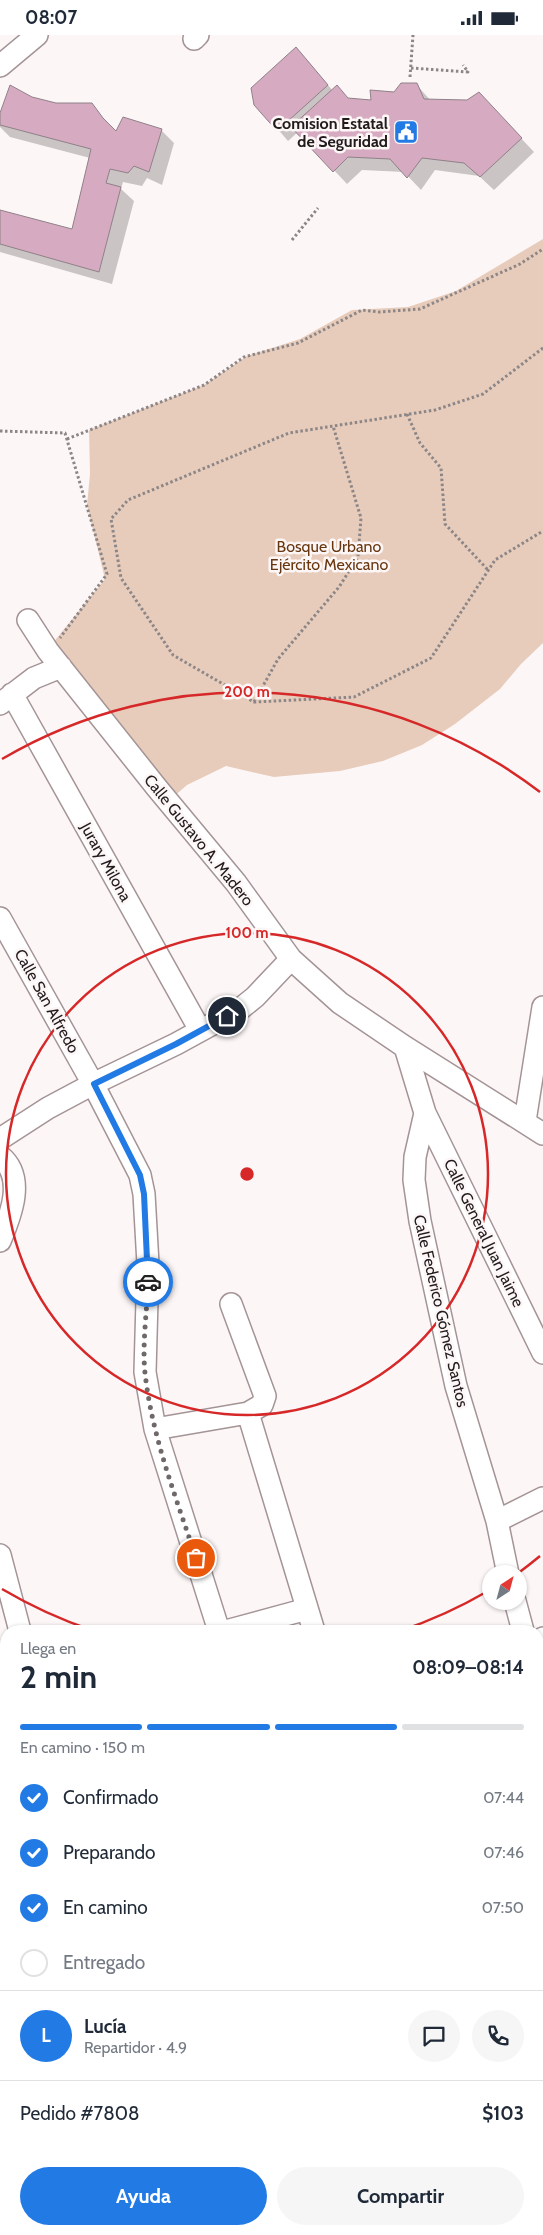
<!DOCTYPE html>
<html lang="es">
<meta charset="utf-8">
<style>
:root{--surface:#fff;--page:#f6f6f7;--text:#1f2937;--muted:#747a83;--line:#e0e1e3;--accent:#227be5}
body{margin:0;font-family:Cabin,sans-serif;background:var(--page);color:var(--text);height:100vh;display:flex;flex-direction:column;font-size:19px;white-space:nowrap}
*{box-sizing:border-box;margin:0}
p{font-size:16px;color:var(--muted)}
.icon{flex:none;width:28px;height:28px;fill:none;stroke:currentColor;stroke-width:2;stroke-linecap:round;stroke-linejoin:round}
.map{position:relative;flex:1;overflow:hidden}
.side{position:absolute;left:0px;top:1590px;width:544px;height:610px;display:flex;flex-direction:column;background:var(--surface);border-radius:20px 20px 0 0;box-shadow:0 1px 4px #0004}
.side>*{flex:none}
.needle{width:32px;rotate:36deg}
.fabs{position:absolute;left:482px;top:1530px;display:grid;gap:10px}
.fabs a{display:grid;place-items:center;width:45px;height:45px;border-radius:50%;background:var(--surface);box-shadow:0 1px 4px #0004;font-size:25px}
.pin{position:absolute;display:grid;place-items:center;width:42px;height:42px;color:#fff;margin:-21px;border:2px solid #fff;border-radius:50%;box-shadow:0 1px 5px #0007}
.courier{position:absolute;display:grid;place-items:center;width:50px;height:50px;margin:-25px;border:4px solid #227be5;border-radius:50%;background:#fff;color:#222;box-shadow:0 1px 6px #0007}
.overview em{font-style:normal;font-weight:800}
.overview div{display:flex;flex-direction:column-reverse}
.overview{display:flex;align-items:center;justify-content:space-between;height:85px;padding:0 20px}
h1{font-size:32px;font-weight:800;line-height:38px}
.bar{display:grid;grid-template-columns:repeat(4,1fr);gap:8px 5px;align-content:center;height:60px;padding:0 20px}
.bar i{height:6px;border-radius:4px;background:var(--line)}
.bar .on{background:var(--accent)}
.bar p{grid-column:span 4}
.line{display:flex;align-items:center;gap:12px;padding:0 20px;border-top:1px solid var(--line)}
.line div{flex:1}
.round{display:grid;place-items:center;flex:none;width:52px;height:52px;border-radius:26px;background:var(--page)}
ol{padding:0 20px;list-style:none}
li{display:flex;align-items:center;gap:15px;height:55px}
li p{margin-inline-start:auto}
li .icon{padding:5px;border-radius:50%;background:var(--accent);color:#fff;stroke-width:4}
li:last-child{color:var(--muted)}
li i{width:28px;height:28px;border:2px solid var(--line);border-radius:50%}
.cta{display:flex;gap:10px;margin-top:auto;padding:10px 20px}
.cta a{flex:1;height:58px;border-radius:30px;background:var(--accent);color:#fff;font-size:20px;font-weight:800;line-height:58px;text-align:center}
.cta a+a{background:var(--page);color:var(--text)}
.status{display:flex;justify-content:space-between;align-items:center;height:35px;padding:0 25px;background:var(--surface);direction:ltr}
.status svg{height:14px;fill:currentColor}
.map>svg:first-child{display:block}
</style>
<div class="status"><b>08:07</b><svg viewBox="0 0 49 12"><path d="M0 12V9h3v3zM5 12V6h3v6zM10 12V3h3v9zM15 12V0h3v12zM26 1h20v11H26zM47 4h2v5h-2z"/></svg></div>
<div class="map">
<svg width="543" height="2200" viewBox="0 0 543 2200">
<rect width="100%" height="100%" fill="#fdf6f7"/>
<path fill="#e7ccbb" d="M543 204V608L521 629 500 654 455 689 422 710 383 726 340 736 274 742 226 731 187 750 171 764 43 620 105 544 87 470 90 439 89 395 204 350 247 321 300 304 352 275 408 272 456 256Z"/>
<path fill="#0003" d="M306 24 333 56 349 64 372 66 416 49 431 66 492 72 534 117 494 155 479 141 435 135 421 155 404 137 362 135 347 149 298 97 288 106 256 69Z
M32 63 56 69 91 70 117 98 161 95 174 108 162 150 147 143 142 151 123 147 121 154 134 166 112 249 0 217V176L73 196 90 123 10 102 0 92V81Z"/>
<path fill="#d6abc1" stroke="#8f8188" d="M296 12 328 50 277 96 254 70 251 53Z
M401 48H417L424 64 467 65 479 57 522 103 480 142 464 128 422 123 407 143 390 124 348 122 333 137 291 92 337 50 348 63 371 65 370 55 394 57Z
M10 50 32 62 56 68H92L103 83 116 96 123 82 162 94 149 137 134 131 128 138 110 134 106 148 121 152 99 237 0 209V175L72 194 91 114 0 90V78Z"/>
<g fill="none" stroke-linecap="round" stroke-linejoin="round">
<defs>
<path id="minor" d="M194 4 198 0
M0 31 37 0
M28 585 48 616 157 753 236 848 291 924 340 968 405 1012 543 1099
M12 659 200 995
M0 669 34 643 61 632
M0 883 93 1049 140 1140 144 1159 148 1229 145 1337 155 1394 219 1596
M405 1012 425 1078 415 1122 414 1145 420 1186 456 1351 497 1486 508 1539
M425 1078 543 1318
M525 1086 543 972
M0 1104 48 1073 93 1049 176 1009 240 974 255 962 291 924
M0 1121C26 1142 11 1180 0 1206
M248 1378 314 1596
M155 1394 248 1378 262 1370 265 1361 231 1269
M497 1486 543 1463
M0 1520 20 1596
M515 1566 523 1596
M226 1596 307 1574
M538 1606 543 1603
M538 1637 543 1652
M0 1900 6 1898
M0 2020 6 2017
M0 2049 6 2067
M538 2078 543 2079
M0 2128 6 2125
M249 2194 251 2200
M173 2200 186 2194
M438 2200 444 2197"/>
</defs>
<use href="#minor" stroke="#a49496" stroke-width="24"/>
<path stroke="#8d8687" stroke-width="3" stroke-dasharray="2.5 2.5" stroke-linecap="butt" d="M411 33 468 37 463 30
M410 42 413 0
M292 205 318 173
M543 313 483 359 435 375 289 398 128 465 111 484 121 543 173 620 254 667 354 662 431 623 495 525 543 496
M407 379 420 408 441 433 445 489 488 535
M0 396 65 398 107 539 60 603
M67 404 204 350 244 322 298 308 362 275 379 277 420 274 520 229 543 214
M254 667 278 624 339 552 358 522 361 483 333 391"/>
<use href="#minor" stroke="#fff" stroke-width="21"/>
</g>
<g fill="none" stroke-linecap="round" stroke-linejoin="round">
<path stroke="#6e6869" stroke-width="5" stroke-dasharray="0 9" d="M148 1247C147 1277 142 1309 145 1338 152 1402 176 1462 196 1523"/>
<path stroke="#227be5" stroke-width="6" d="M148 1247 144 1159 140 1140 94 1049 176 1009 227 981"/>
</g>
<g fill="none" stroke="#d62828" stroke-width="2.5">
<circle cx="247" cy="1139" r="241"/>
<path d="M540 1521A482 482 0 0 1 517 1539M488 1556A482 482 0 0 1 400 1596M94 1596A482 482 0 0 1 2 1554M2 724A482 482 0 0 1 540 757"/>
</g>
<defs>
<symbol id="civic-square" viewBox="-11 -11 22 22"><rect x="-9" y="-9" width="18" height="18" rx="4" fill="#227be5" stroke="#fdf6f7"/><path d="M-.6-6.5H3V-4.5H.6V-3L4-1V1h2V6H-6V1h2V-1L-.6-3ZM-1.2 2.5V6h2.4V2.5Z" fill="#fff"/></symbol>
</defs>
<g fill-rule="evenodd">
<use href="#civic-square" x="392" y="83" width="28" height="28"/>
</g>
<g text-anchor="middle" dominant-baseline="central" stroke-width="5" stroke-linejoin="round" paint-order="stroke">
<g font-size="16" font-weight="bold" fill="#211b1c" stroke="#fdf6f7" text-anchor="end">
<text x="388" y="88">Comision Estatal<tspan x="388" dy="18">de Seguridad</tspan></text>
</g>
<g font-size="16" fill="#68360e" stroke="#fdf6f7">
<text x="329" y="511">Bosque Urbano<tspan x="329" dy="18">Ejército Mexicano</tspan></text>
</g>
<g font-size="16" fill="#211b1c" stroke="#fdf6f7">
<text transform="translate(199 805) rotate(51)">Calle Gustavo A. Madero</text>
<text transform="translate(106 827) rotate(61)">Jurary Milona</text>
<text transform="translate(47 966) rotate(61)">Calle San Alfredo</text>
<text transform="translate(484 1198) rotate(64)">Calle General Juan Jaime</text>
<text transform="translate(441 1276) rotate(77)">Calle Federico Gómez Santos</text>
</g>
</g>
<circle cx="247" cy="1139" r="8" fill="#d62828" stroke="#fdf6f7" stroke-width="2.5"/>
<g font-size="15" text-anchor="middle" font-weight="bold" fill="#d62828" stroke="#fdf6f7" stroke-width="5" stroke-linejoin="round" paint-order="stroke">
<text x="247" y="662">200 m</text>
<text x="247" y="903">100 m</text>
</g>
</svg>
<div class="fabs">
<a><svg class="needle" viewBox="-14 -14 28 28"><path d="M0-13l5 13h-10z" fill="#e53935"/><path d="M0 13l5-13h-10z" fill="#747a83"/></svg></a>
</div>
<div class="pin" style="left:196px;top:1523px;background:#ea580c"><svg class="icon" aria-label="bag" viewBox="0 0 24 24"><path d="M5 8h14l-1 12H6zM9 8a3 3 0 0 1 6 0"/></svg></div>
<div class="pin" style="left:227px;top:981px;background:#1f2937"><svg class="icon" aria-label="home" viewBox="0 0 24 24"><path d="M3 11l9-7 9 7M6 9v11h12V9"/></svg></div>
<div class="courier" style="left:148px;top:1247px"><svg class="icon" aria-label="car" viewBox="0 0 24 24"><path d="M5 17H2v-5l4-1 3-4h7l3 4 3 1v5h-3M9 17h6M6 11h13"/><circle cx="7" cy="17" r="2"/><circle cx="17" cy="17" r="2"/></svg></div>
<section class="side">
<div class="overview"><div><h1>2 min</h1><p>Llega en</p></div><em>08:09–08:14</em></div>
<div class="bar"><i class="on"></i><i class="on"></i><i class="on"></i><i></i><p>En camino · 150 m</p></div>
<ol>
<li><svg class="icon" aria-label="check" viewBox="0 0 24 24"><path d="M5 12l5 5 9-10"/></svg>Confirmado<p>07:44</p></li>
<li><svg class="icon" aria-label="check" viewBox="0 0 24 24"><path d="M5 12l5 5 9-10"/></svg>Preparando<p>07:46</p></li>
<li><svg class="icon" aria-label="check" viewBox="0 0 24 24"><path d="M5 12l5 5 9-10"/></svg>En camino<p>07:50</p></li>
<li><i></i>Entregado</li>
</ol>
<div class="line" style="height:90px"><b class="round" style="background:var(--accent);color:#fff">L</b><div><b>Lucía</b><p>Repartidor · 4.9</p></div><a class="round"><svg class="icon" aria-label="chat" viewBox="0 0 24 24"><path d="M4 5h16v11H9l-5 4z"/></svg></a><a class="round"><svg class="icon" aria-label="phone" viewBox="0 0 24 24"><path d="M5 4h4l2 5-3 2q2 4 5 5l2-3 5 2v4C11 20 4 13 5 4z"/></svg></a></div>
<div class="line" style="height:65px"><div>Pedido #7808</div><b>$103</b></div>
<div class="cta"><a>Ayuda</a><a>Compartir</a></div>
</section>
</div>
